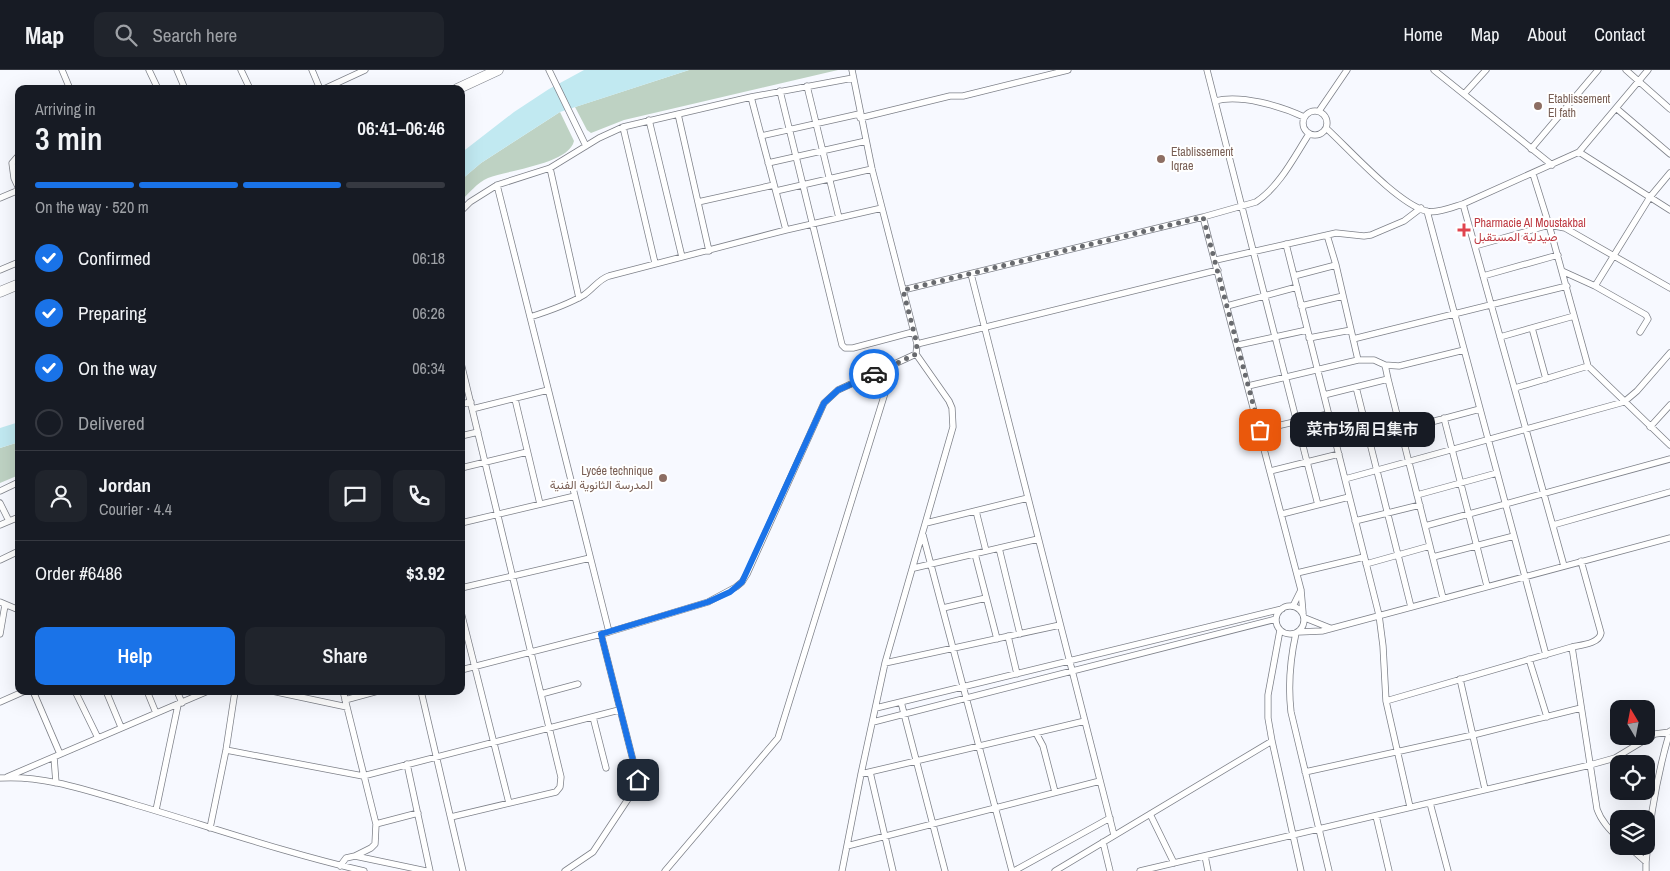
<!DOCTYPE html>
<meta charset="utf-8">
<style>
:root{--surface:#171b24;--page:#20242c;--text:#f1f3f6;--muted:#9ea1a6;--line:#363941;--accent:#1a73e8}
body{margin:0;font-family:"Archivo Narrow",Vazirmatn,"Noto Sans SC",sans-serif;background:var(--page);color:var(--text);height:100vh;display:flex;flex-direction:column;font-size:19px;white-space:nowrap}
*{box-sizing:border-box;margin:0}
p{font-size:16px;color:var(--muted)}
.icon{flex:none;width:28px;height:28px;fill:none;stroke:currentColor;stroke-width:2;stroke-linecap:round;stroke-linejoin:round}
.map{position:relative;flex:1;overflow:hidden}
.details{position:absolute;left:15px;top:15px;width:450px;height:610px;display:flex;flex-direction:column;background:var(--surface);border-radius:10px;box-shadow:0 5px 20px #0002}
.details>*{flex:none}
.needle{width:32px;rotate:350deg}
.controls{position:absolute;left:1610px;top:630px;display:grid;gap:10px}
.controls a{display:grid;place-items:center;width:45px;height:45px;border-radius:10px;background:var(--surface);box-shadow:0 5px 20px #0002;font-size:25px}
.pin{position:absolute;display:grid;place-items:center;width:42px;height:42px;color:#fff;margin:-21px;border-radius:10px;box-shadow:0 2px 8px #0006}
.courier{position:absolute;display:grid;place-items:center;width:50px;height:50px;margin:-25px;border:4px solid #1a73e8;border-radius:50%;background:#fff;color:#222;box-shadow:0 1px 6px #0007}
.bubble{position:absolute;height:35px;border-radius:10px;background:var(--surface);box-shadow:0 5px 20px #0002;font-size:16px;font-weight:600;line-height:35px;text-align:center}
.head em{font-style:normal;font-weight:600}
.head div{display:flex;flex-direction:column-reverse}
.head{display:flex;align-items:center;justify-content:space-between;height:85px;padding:0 20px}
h1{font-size:32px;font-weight:600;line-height:38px}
.bar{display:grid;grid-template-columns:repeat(4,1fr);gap:8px 5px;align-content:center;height:60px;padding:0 20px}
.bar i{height:6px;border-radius:4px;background:var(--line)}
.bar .on{background:var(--accent)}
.bar p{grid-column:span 4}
.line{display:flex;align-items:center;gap:12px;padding:0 20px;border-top:1px solid var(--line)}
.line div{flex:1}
.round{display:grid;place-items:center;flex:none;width:52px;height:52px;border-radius:10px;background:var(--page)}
ol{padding:0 20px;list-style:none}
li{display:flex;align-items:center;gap:15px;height:55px}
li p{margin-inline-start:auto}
li .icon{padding:5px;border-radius:50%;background:var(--accent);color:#fff;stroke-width:4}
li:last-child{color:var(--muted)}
li i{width:28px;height:28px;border:2px solid var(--line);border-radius:50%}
.button{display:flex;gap:10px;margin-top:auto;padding:10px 20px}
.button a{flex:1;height:58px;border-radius:10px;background:var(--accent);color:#fff;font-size:20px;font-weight:600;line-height:58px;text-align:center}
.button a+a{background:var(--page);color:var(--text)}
header{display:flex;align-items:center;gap:30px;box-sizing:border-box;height:70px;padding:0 25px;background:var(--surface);border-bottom:1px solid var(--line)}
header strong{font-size:24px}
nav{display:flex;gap:28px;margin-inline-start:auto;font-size:18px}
.search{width:350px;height:45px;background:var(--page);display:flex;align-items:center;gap:12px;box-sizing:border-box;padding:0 18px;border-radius:10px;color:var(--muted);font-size:19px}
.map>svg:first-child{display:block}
</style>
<header>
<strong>Map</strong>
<div class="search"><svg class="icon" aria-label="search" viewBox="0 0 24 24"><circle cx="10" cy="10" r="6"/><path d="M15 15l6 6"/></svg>Search here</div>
<nav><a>Home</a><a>Map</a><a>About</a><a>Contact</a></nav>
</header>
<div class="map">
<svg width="1670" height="801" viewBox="0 0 1670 801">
<rect width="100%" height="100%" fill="#f7f9ff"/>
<path fill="#bed2c3" d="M689 0H838L624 50 591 63 587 60 575 37Z
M560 42 574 71C569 94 508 100 488 108 477 113 469 123 461 131V110L481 93Z
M19 372V405L0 413V378Z"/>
<path fill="#c1e9f1" d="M584 0H689L560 42 481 93 461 110V83L514 42 549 19Z
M19 352V372L0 378V358Z"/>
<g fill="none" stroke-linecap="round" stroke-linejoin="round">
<defs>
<path id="street" d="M62 0 70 19
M149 0 158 19
M177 0 185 19
M241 0 250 19
M312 0 320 19
M549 0 586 76
M1207 0 1318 435
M1434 0 1552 95
M1626 0 1670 39
M807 16 839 148
M324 19 365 0
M780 21 842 275 845 278H853L913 262
M1464 24 1486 0
M751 27 786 160
M1215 31C1240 24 1281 36 1304 47
M1616 38 1670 84
M1303 53a12 12 0 1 1 24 0a12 12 0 1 1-24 0Z
M1319 41 1347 0
M678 44 709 181
M860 48 950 26H963L1068 0
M649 50 682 187
M623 57 655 193
M1326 58C1349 79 1397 133 1426 141 1436 144 1453 137 1463 134L1579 82 1648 0
M761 66 859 44
M1531 79 1598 0
M1579 82 1670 140
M19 85 12 93 14 108 19 119
M768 93 866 71
M550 98 579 228
M1533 104 1549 155 1588 296 1670 375
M497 115 609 562
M776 121 872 99
M0 128 19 120
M698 132 774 115
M1463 134 1564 496
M461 141 470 132 497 115 550 98 599 68 623 57 751 27 853 8
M1427 141 1546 585
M1203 147 1301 520 1303 543
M1286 174 1379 545 1383 576 1386 631
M1475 176 1549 155 1565 158 1670 218
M1216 190 1336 163 1364 166 1371 165 1404 151 1421 138
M0 200 19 192
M1562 201 1595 216 1646 245 1648 249 1640 262
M971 204 1114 765
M1294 206 1336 195
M1483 206 1558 185
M1595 216 1650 127 1670 103
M903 220 1203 147 1256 132C1280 116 1294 87 1309 64
M1227 236 1297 217
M1301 236 1343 226
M530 247C549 241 567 235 584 225 593 219 599 209 609 206L786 160 882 138
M1532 258 1546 309
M1500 267 1574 246
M1309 268 1351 260
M1353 269 1567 216
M917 274 1218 200
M1238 275 1307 260
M1358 290H1374L1385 295
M1388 309 1443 528
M1248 316 1358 290 1336 195 1327 165
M1356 317 1411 537
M1515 318 1588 296
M1324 325 1388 309 1385 295 1399 296 1464 280
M515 329 540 434
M461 334 471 332
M472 339 548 320
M1444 348 1487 516
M1650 357 1670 335
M1260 360 1328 344
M1401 360 1480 339
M461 366 478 362
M1334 367 1399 351
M461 398 527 382
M1270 401 1339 384
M1345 409 1624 332 1637 321 1670 283
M0 421 19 412
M1417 425 1497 403
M0 433 9 451
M976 441 986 481
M1282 444 1349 427
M1355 451 1420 435
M461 453 575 426
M926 453 1028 428
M0 455 19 447
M1553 455 1670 422
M1425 456 1670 389
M923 465 1012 801
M999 478 1020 564
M975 484 997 569
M1433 487 1514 466
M0 490 19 481
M1581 491 1601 563C1599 574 1581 575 1572 577L1597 739C1601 751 1610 760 1619 769
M1366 494 1430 476
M914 498 1038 469
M1297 503 1364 487
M461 518 590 488
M0 532 19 540
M1276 550a14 14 0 1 1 28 0a14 14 0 1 1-28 0Z
M1293 536 1301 520
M943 538 986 528
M461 542 509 733
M1305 548 1330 558
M1280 560 1268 625V648L1272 671 1301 801
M1298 562 1322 561 1670 468
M1296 563C1290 590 1288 616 1291 642L1329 801
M0 564 5 535
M1008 566 1017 604
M1529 589 1547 647
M885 593 1060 555
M461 600 609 562 708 532 736 517 742 512 747 504 824 333 838 320 916 284
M1460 609 1485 719
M33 621 60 684
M75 621 98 668
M106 621 121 657
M147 621 156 643
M177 621 182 633
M272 621 347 637
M421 621 463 801
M541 624 578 614
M345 630 378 621
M0 632 25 621
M901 632 945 801
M876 638 1282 539
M593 647 606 698
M873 652 1276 549
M1036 663 1043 676 1055 722
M226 680 363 706 619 640
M54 687 56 713
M407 694 430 801
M870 702 893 801
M1305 702 1473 665 1581 638
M861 704 1085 651
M7 707 208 621
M0 708C44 705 89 721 130 733 208 756 285 783 364 801
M1430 733 1448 801
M1410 737 1386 631 1572 577
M156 740 178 635
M1150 744 1174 793
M1376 746 1389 801
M451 747 556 722 560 717 561 707 461 293
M376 754 418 743
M210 758 226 680 235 621
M1103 772 1110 801
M847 776 1100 711
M1628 776 1646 792V801
M355 786 426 801
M1205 786 1208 801
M1646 792C1650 746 1657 705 1670 661
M340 796 346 788 355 786 371 778 375 774 376 754 343 621
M565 801 593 782 634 720 638 710 601 564
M665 801 778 668 894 294
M842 801 861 704 885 593 953 357 952 338 949 331 916 284 917 274 872 99 852 0
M1014 801 1110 748
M1055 801 1272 671
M1140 801 1590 695 1615 688 1655 664 1670 662"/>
<path id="primary" d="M457 19 498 0
M0 222 19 214"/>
</defs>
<use href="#street" stroke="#7e8189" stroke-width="7"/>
<use href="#primary" stroke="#7e8189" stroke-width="11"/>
<use href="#street" stroke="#fff" stroke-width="5.5"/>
<use href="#primary" stroke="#fff" stroke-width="10"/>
</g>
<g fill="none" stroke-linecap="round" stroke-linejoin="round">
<path stroke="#686a6e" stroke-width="5" stroke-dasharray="0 9" d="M874 304 916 284 917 274 903 220 1203 147 1260 360"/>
<path stroke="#1a73e8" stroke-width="6" d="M638 710 601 564 708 532 730 522 742 512 824 333 838 320 874 304"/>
</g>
<g fill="#8d6e63" stroke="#fff" stroke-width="2">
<circle cx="1538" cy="36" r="5"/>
<circle cx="1161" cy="89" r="5"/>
<circle cx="663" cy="408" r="5"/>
</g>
<path fill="#e0444e" stroke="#fff" stroke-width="2" d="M1461.5 152.5h5v5h5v5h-5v5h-5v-5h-5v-5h5z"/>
<g text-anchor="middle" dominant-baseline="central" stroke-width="4" stroke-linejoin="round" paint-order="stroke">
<g font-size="12" fill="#785e54" stroke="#fff" text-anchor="start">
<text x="1548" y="29">Etablissement<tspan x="1548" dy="14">El fath</tspan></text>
<text x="1171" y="82">Etablissement<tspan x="1171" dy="14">Iqrae</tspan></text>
<text x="653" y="401" text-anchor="end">Lycée technique<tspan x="653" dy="14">المدرسة الثانوية الفنية</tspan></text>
</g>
<g font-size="12" fill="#be3a42" stroke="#fff" text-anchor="start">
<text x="1474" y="153">Pharmacie Al Moustakbal<tspan x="1474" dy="14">صيدلية المستقبل</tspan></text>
</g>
</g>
</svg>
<div class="controls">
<a><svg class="needle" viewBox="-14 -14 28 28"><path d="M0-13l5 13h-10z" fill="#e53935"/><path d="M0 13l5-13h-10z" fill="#9ea1a6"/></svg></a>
<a><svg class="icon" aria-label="locate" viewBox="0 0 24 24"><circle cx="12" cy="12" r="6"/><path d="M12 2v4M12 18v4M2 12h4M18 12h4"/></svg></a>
<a><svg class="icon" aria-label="layers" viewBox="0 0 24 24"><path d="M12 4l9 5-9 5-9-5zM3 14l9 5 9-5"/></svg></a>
</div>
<div class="pin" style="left:1260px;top:360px;background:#ea580c"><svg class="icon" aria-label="bag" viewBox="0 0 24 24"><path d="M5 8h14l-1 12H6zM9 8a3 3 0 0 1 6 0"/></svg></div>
<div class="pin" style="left:638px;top:710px;background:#1f2937"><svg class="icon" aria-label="home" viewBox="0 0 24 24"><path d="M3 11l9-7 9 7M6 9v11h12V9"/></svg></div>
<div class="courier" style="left:874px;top:304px"><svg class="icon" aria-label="car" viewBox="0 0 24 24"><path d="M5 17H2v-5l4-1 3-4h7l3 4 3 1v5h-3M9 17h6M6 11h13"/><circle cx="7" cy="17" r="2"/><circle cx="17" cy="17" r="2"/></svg></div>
<div class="bubble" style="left:1290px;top:342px;width:145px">菜市场周日集市</div>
<section class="details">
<div class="head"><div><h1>3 min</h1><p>Arriving in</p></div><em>06:41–06:46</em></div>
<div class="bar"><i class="on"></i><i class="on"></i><i class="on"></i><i></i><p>On the way · 520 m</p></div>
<ol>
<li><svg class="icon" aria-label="check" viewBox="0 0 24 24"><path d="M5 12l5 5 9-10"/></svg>Confirmed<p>06:18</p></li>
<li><svg class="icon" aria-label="check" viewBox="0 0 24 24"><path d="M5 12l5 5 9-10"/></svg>Preparing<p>06:26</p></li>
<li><svg class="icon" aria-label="check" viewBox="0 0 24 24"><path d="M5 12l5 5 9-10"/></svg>On the way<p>06:34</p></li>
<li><i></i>Delivered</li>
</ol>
<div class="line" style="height:90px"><a class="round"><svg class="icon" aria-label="person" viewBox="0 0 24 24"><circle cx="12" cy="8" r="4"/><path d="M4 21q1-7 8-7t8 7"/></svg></a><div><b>Jordan</b><p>Courier · 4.4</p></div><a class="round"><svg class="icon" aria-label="chat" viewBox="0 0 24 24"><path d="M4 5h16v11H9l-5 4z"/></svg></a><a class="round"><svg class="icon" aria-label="phone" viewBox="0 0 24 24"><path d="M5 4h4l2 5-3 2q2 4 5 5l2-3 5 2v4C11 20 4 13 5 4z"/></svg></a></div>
<div class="line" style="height:65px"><div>Order #6486</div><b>$3.92</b></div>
<div class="button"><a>Help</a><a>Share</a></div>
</section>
</div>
